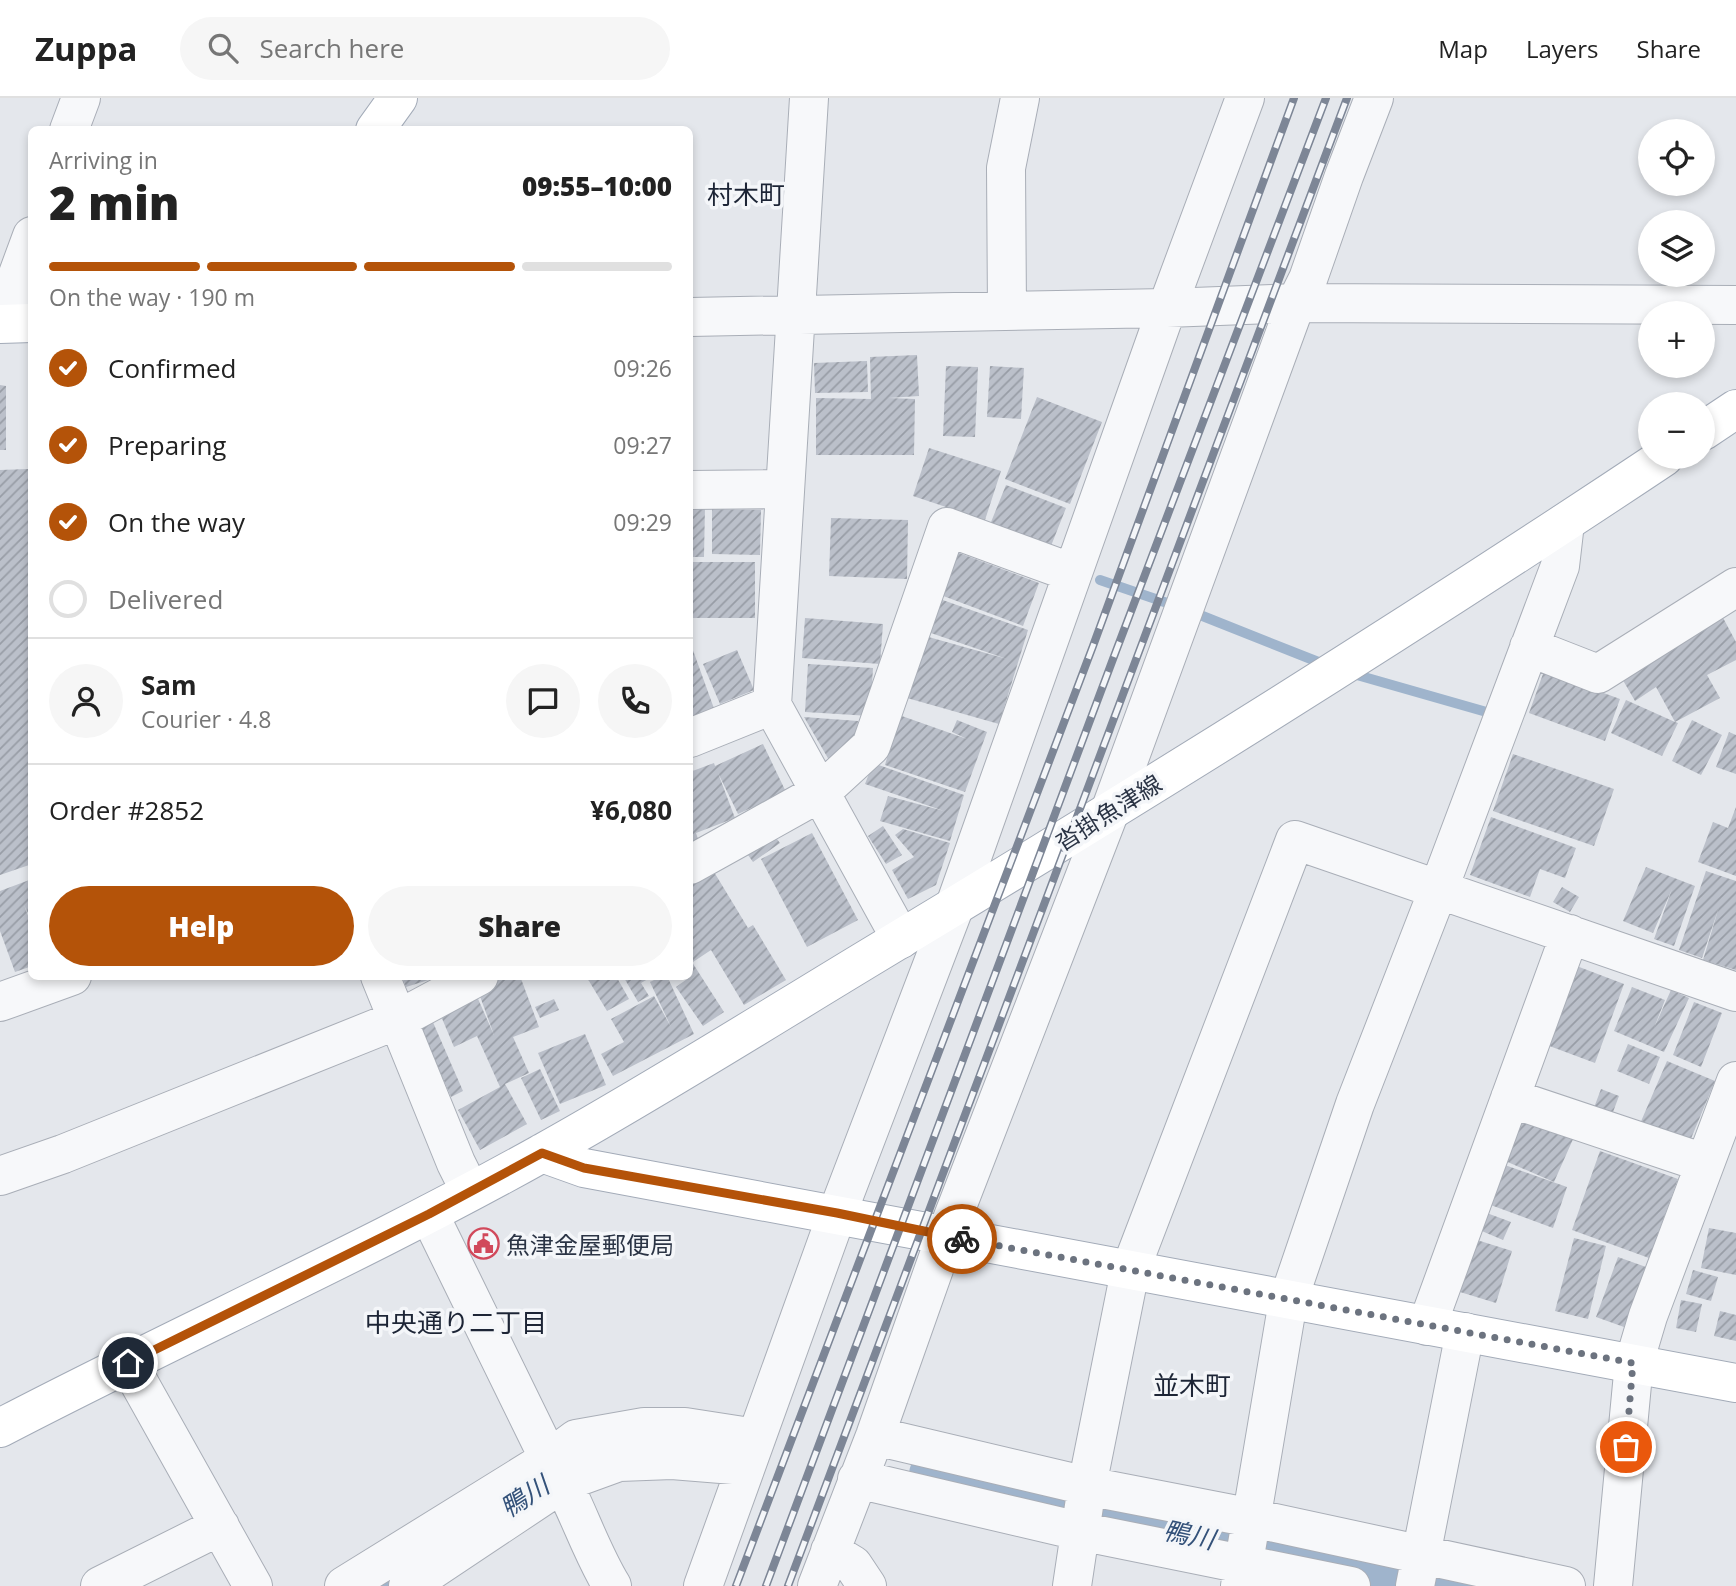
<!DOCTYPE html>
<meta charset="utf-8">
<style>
:root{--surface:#fff;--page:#f6f6f6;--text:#222;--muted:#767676;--line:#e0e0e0;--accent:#b45309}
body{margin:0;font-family:"Open Sans","Noto Sans JP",sans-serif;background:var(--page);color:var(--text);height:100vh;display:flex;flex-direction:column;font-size:26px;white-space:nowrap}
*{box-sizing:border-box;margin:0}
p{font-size:23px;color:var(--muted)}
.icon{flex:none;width:38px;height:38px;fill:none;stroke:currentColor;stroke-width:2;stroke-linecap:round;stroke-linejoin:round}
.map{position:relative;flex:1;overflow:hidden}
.details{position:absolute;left:28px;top:28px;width:665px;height:854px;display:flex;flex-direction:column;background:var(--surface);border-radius:10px;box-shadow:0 4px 10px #0003}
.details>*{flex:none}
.fabs{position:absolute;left:1638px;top:21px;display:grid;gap:14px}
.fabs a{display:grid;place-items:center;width:77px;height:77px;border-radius:50%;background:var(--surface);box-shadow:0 4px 10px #0003;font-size:35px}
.pin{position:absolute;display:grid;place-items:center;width:60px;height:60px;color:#fff;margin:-30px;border:4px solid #fff;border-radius:50%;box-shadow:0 2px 7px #0007}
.courier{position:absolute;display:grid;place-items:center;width:70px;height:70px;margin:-35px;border:5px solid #b45309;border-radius:50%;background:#fff;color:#222;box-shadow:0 2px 9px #0007}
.summary em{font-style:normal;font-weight:800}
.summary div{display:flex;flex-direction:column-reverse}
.summary{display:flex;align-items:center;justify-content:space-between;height:119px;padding:0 21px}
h1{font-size:46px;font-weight:800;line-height:52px}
.bar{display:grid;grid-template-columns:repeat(4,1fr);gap:10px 7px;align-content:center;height:84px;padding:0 21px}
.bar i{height:9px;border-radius:5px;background:var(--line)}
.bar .current{background:var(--accent)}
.bar p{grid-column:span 4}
.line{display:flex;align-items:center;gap:18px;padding:0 21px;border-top:2px solid var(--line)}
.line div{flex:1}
.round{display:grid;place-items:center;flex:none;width:74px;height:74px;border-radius:37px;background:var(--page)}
ol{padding:0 21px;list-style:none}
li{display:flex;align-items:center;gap:21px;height:77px}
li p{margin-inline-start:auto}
li .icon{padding:7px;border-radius:50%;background:var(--accent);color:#fff;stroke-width:4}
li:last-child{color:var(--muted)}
li i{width:38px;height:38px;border:4px solid var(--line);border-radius:50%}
.cta{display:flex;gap:14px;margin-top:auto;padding:14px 21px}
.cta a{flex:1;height:80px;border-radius:42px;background:var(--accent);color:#fff;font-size:28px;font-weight:800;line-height:80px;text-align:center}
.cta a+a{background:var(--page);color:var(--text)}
header{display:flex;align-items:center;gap:42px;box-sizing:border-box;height:98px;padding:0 35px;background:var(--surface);border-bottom:2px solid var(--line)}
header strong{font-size:33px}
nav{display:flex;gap:38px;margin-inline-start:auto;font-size:24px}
.search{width:490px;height:63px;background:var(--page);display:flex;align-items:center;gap:18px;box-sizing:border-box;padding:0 24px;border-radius:38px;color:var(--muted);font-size:26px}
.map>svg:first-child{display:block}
</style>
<header>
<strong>Zuppa</strong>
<div class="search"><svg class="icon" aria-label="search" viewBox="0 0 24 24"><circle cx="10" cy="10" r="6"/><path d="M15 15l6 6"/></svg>Search here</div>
<nav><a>Map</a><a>Layers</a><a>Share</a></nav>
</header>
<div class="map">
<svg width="1736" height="1488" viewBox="0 0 1736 1488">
<defs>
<pattern id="building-hatch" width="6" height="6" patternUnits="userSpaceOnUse" patternTransform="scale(1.75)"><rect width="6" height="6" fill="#bbc0ca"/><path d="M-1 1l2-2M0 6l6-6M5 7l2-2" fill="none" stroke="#989da6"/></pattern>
</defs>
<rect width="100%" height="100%" fill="#e4e7ec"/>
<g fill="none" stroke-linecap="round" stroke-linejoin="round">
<path stroke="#9fb4cc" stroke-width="10" d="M1100 482 1176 508
M1190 513 1326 567
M1350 575 1497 617"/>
<path stroke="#9fb4cc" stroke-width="56" d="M937 1377 1140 1425 1443 1488
M382 1488 455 1442"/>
</g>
<path fill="url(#building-hatch)" d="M917 257 919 298 888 300 915 301 914 357H816V300L871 301 870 259Z
M867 263 868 294 815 295 814 265Z
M28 265H32V766L0 777V372L28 371Z
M946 268 978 269 975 339 943 338Z
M990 268 1024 270 1021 321 987 319Z
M0 287 6 288V352H0Z
M1037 299 1102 324 1070 406 1005 381Z
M929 350 1001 373 985 422 913 398Z
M1006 387 1066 410 1049 453 989 429Z
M690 408 705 409 704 459H690Z
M712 411 761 412 760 457 712 456Z
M831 420 908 422 907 481 829 478Z
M954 453 1039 485 1023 528 938 496Z
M690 464H755V520H690Z
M937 500 1028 532 999 626 907 600 925 538 1007 561 925 533Z
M1721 516 1736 544V562L1707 577 1720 600 1675 624 1678 625 1662 658 1611 635 1626 602 1675 624 1656 589 1635 603 1617 572Z
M805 520 883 526 880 566 802 560Z
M690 544 716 616 695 624 690 609Z
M737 552 754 592 720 606 703 566Z
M808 566 873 570 870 618 805 614Z
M1544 573 1620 601 1605 643 1529 615Z
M899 617 967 641 952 634 957 622 987 634 965 694 885 667Z
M804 619 858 623 857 641 829 662Z
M1692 622 1722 637 1701 677 1672 663Z
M1729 634 1736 637V676L1716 669Z
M763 646 786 694 738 716 718 675 735 720 696 735 699 744 690 747V674L714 665 715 668Z
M1513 656 1614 691 1594 748 1493 713Z
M873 665 964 697 950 743 880 723 888 698 944 713 865 686Z
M1736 709V778L1698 764 1713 724 1728 730Z
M1491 719 1576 750 1565 780 1540 771 1530 799 1470 777Z
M883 728 902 757 886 766 868 738Z
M903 731 950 745 936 787 908 801 892 772 914 759 895 737Z
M770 732 780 745 753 764 743 750Z
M812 735 858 822 807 849 761 761Z
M711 769 748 830 753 827 786 882 744 907 711 852 693 864 690 858V782Z
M1646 769 1695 788 1674 848 1654 841 1672 791 1653 835 1623 823Z
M1706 773 1736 783V872L1703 862 1719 809 1702 860 1679 852Z
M32 781V824L24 807 32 828V868L15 874 0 833V793Z
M1562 789 1579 799 1570 814 1553 804Z
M690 861 724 914 703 928 676 889 694 876 690 878Z
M1574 867 1624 886 1595 965 1544 946Z
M402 878H438V879L406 889Z
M507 878H520L539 929 513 939 529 975 505 986 527 1026 480 1052 458 1012 500 989 477 938 454 949 438 911 475 894 494 937 477 890Z
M586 878H616L629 901 607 913Z
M623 878H653L641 885 649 898 638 904Z
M662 878H667L694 936 613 978 601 956 624 944 611 921 654 898 671 929 650 884Z
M1632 889 1665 902 1654 930 1671 892 1689 900 1664 954 1614 933Z
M554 901 559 912 540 920 535 909Z
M1694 904 1722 915 1701 969 1673 957Z
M432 922 463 993 451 999 420 928Z
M585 936 606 987 560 1006 538 955Z
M1628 946 1660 959 1649 986 1617 973Z
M1667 963 1715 983 1685 1055 1636 1035Z
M540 971 560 1013 541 1022 521 980Z
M1601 991 1619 998 1610 1022 1592 1015Z
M1523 1016 1574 1039 1554 1084 1503 1062Z
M1600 1053 1678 1081 1649 1160 1572 1132Z
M1502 1066 1567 1089 1553 1130 1488 1106Z
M1484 1114 1511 1124 1503 1142 1477 1131Z
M1709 1130 1736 1135V1177L1701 1170Z
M1574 1140 1606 1148 1588 1221 1555 1213Z
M1477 1142 1512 1153 1496 1205 1460 1194Z
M1618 1159 1646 1169 1624 1229 1596 1219Z
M1693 1172 1718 1179 1711 1203 1686 1196Z
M1681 1202 1702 1206 1696 1234 1676 1230Z
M1720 1213 1736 1217V1243L1714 1238Z"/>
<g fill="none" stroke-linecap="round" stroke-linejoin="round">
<defs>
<path id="minor" d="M809 0 772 607 901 841
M69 32 81 0
M1007 213 1006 70 1020 0
M690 219 1167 210 1296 205 1736 207
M16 225 18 176 32 138
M690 392 785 391
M1529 549 1598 576 1736 489
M690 640 772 607
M690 767 821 694 871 648 947 429 1073 475
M380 878 456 1065 470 1093
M0 904 72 878
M1510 1000 1704 1065
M0 1078 63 1056 397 922 479 878
M429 1116 549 1361C575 1401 587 1447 612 1488
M1427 1228 1570 836
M128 1265 253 1488
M875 1338 1087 1388 1252 1420 1566 1488
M857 1381 1079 1433 1351 1488
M830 1453 853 1467 867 1488
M100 1488 220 1428
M344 1488 549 1361 576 1341 644 1329H685L756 1340
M408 1488 564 1384 619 1364 672 1362 746 1368
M703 1488 837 1116 954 810 1167 210 1245 0
M817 1488 875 1338 946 1137 1110 713 1296 205 1308 181 1344 78 1374 0
M1072 1488 1087 1388 1130 1173 1295 742 1736 894
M1240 1488 1288 1203 1355 1006 1439 790 1560 468 1565 425
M1415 1488 1465 1234
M1613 1488 1634 1265 1648 1218 1736 983"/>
<path id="major" d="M375 32 398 0
M0 226 32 225
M1703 333 1736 311
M542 1055 584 1070 1736 1285
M0 1330C180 1236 367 1153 544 1054 657 991 766 922 877 855 1143 695 1406 531 1664 359"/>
</defs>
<use href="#minor" stroke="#a9aeb7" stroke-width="40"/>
<use href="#major" stroke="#a3abb8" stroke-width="40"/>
<use href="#minor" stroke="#f7f8fa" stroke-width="38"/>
<use href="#major" stroke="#fff" stroke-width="38"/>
<defs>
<path id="rail" d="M736 1488 1093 548 1294 0
M766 1488 1116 553 1326 0
M788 1488 1347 0"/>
</defs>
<use href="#rail" stroke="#7d8696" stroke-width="8"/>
<use href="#rail" stroke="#f4f6f9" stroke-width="5" stroke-dasharray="16" stroke-linecap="butt"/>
</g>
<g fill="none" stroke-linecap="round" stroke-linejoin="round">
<path stroke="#6c737f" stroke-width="7" stroke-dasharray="0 12.6" d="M962 1141 1633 1265 1626 1349"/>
<path stroke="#b45309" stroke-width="9" d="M128 1265 429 1116 542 1055 584 1070 837 1115 962 1141"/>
</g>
<defs>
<symbol id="civic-ring" viewBox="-11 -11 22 22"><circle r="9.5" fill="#f4f6f9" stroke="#d1495b" stroke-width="1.5"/><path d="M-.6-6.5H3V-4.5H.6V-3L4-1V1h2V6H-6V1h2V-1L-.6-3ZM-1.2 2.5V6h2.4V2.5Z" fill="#d1495b"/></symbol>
</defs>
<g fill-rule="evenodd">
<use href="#civic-ring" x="466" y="1128" width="35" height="35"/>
</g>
<g text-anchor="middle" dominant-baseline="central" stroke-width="7" stroke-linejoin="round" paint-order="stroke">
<g font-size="24" fill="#2b3445" stroke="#f4f6f9">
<text transform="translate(1108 714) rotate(-32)">沓掛魚津線</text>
</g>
<g font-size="24" fill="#2b3445" stroke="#f4f6f9" text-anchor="start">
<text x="506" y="1146">魚津金屋郵便局</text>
</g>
<g font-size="26" fill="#1d2536" stroke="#f4f6f9">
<text x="746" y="96">村木町</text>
<text x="456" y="1224">中央通り二丁目</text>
<text x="1192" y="1287">並木町</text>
</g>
<g font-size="26" font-style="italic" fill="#34527a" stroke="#f4f6f9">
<text transform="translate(524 1398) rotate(-33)">鴨川</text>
<text transform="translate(1189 1436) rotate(12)">鴨川</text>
</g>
</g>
</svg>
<div class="fabs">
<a><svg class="icon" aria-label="locate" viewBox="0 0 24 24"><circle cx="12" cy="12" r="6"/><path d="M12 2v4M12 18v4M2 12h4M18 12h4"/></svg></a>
<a><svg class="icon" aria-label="layers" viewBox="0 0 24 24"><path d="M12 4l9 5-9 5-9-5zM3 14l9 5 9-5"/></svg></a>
<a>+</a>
<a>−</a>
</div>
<div class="pin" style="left:1626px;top:1349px;background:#ea580c"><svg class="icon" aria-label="bag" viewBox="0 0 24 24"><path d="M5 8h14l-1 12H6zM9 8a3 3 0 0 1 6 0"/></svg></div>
<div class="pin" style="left:128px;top:1265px;background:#1f2937"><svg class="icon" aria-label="home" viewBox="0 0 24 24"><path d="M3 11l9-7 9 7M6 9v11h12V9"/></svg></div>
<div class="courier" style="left:962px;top:1141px"><svg class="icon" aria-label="bike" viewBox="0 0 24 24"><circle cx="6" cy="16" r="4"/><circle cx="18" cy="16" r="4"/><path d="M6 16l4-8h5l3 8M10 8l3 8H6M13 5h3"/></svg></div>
<section class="details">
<div class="summary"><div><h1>2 min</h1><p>Arriving in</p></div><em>09:55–10:00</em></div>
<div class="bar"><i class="current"></i><i class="current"></i><i class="current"></i><i></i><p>On the way · 190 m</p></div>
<ol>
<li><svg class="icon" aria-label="check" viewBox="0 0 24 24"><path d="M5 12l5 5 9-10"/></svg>Confirmed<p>09:26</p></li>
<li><svg class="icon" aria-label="check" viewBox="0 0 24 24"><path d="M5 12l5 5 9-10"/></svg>Preparing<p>09:27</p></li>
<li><svg class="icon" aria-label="check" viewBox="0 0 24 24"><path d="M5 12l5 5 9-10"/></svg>On the way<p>09:29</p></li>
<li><i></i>Delivered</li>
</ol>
<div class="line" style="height:126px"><a class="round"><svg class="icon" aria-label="person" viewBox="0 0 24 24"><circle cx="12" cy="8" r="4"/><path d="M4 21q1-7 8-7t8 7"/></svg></a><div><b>Sam</b><p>Courier · 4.8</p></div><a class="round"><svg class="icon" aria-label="chat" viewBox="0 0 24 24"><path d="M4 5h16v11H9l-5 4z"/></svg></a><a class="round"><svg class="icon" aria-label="phone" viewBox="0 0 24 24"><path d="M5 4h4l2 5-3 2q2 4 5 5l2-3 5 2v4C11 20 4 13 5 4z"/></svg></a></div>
<div class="line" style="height:91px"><div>Order #2852</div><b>¥6,080</b></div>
<div class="cta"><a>Help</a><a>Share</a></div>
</section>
</div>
